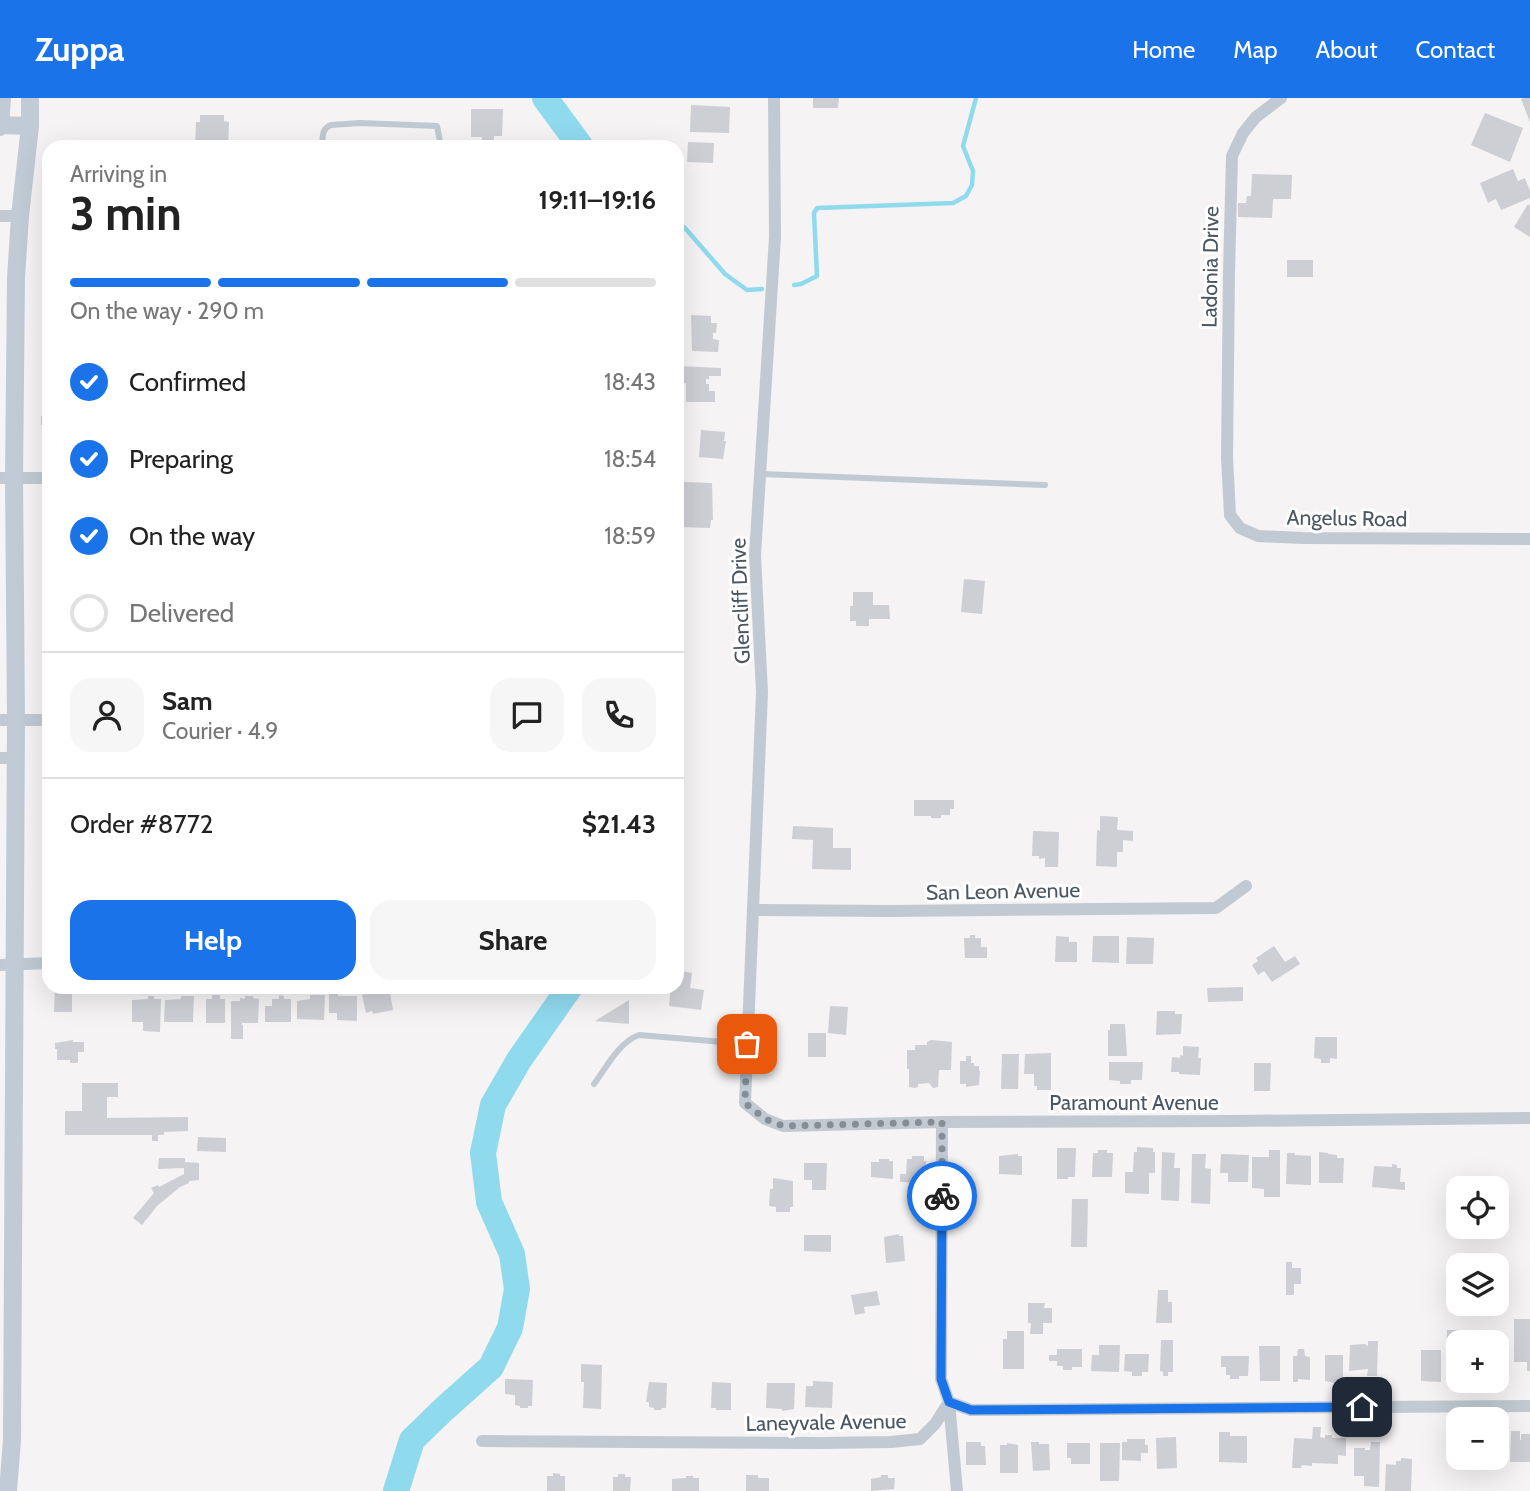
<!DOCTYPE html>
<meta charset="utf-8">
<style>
:root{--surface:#fff;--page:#f6f6f6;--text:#222;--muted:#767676;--line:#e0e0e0;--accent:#1a73e8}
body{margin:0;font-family:Cabin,sans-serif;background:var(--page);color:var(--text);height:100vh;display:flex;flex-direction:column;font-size:26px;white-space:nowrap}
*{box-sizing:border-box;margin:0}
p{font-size:23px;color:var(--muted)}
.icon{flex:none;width:38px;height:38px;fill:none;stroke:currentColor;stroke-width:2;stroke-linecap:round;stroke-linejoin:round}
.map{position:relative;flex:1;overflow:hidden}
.side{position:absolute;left:42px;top:42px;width:642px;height:854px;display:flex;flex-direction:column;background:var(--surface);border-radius:21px;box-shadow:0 7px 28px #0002}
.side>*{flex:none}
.controls{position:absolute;left:1446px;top:1078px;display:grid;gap:14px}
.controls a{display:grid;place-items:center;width:63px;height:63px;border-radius:14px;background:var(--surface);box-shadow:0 7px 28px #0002;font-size:35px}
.pin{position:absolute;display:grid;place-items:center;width:60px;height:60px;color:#fff;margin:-30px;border-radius:14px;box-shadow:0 4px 10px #0006}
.courier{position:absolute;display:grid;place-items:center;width:70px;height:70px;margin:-35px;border:5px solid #1a73e8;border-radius:50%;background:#fff;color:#222;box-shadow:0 2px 9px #0007}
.headline em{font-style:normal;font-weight:800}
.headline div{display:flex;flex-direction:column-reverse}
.headline{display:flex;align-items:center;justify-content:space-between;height:119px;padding:0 28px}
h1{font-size:46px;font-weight:800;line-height:52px}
.bar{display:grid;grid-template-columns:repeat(4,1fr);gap:10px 7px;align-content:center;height:84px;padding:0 28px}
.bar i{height:9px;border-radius:5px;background:var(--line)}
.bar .on{background:var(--accent)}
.bar p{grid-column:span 4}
.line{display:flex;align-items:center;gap:18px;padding:0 28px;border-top:2px solid var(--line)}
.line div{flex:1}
.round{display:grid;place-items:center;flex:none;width:74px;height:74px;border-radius:21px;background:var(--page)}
ol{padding:0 28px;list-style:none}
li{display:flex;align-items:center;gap:21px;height:77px}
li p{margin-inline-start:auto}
li .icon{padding:7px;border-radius:50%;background:var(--accent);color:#fff;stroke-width:4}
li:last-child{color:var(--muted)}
li i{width:38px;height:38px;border:4px solid var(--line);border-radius:50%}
.cta{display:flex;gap:14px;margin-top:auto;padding:14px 28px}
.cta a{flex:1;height:80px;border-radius:21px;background:var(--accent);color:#fff;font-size:28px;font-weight:800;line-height:80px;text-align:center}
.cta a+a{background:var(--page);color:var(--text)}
header{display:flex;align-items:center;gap:42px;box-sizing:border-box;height:98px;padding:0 35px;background:var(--accent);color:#fff}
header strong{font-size:33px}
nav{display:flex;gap:38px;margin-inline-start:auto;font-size:24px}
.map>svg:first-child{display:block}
</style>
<header>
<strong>Zuppa</strong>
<nav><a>Home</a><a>Map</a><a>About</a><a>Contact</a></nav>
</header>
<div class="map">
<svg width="1530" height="1393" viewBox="0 0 1530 1393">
<rect width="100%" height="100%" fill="#f5f3f3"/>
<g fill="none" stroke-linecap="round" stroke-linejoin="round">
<path stroke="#90daee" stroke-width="4.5" d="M677 124 685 130 725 176 747 192 762 191
M794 187 801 186 817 178 814 115 817 110 953 105 966 98 972 87 973 73 963 48 976 0"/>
<path stroke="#90daee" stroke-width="26" d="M545 0 581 49
M396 1393 412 1342 443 1312 491 1269 510 1230 517 1191 512 1156 489 1104 483 1055 493 1007 519 962 570 889"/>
</g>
<path fill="#cdcfd5" d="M813 0H839L838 10H813Z
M1524 0H1530V24L1521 1Z
M691 7 730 9 729 35 690 34Z
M471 11H503L502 38H494V42H503V49H471V42H482V39H471Z
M1485 15 1523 30 1510 64 1471 47Z
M200 17H224V23L229 24 228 49H195L196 24H200Z
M688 44 714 45 713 65 687 64Z
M1513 71 1518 83 1525 80 1530 93V100L1501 112 1496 101 1488 105 1480 85Z
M1252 76 1292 77 1291 101H1273L1272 120 1238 119V105H1246L1247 98H1251Z
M1528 106 1530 108V139L1514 129Z
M1287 162H1313V179H1287Z
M691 217 711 218V225H717L716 235H713V241L719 242 718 254 692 253Z
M677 268 721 270V278H709V281H706V286H709V293H715V304H686V285H677Z
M41 318H49V333H46V327H41Z
M701 332 725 334 724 343H726L723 361 699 359Z
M683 384 712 385 713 422H711L710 430 680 429Z
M964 481 985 483 982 516 961 514Z
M853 494H873V507H889L890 521H869V528H856V523H850V508H853Z
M42 521H49V535H42Z
M914 702H954V711H950V717H941V720H931V718H914Z
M1100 718 1118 719 1117 732 1133 733V743L1123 742V754H1117V769L1096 768 1097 732 1100 733Z
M793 728 833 730V750H851V772L812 771 813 742 792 741Z
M1033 733 1059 734 1058 769H1045V760L1039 761V758H1032Z
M970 837H975V840H981V849H987V860H965L964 840H970Z
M1056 838 1069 839V844H1077V864H1055Z
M1093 838H1119V865L1092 864Z
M1127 839 1154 840 1153 866H1126Z
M1274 848 1285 864 1295 858 1300 866 1272 884 1264 873 1258 877 1252 867 1258 863 1256 860Z
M677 872 692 875 690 890 704 892 701 912 669 908 671 889H677Z
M55 889H72V914H54Z
M366 889H389L393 912 373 916 372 913 366 915 362 897 368 895Z
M400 889H419L415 893 412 890 406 896Z
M1243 889V903L1208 904 1207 890Z
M329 896H338V898H357V923L337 922V915H329Z
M212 897H220V901H225V925H206V901H212Z
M279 897 284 898V901H291V924H265V908H272V901H279Z
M310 897H325L324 922 297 921V903L310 901Z
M148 898H154V901H161L160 934 143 933V924H132V902L148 901Z
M181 898H194L193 924H164L165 902 181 901Z
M245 898H253V900L259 901 258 925H242V927H243V941H231V903H240V900L245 901Z
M629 902V926L595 923Z
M830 908 848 909 846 937 828 935Z
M1157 913H1175V916H1182L1181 936 1156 937Z
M1110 926H1125L1127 958H1108V932H1110Z
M808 935H826V959H808Z
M1315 939H1337V961L1330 960V965H1321V961L1314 960Z
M73 942V944H84V954H78V965H70V962H57V951H55V945Z
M931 942 952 944 951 972H939L938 989 933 990 929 985 918 986V989L915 990 909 989V971H907V952H915V947H927V944Z
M1183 948 1199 949 1198 960H1201L1200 977 1179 976V974H1171L1172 959 1180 960V957L1183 958Z
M1051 955V992H1037V988H1034V976H1024L1025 956Z
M1002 956H1019L1018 991H1001Z
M966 958H971V965H974V968H979V973H980L979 987 966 989V986H960V963H966Z
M1109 964H1143L1142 982H1131V986H1120V983L1109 982Z
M1254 965H1271L1270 993H1254Z
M82 985H118V999H107V1020L188 1019V1033L164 1034V1037H158V1043H152V1037H65V1013H82Z
M198 1039 226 1040V1054L197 1053Z
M1137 1049 1153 1050V1054H1155V1075H1149V1096L1125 1095V1074H1133L1134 1054H1137Z
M1057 1050H1076L1075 1079H1068V1081H1057Z
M1098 1052H1107V1055H1113L1112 1079H1092L1093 1055H1098Z
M1269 1052H1280V1099H1264V1091L1252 1090V1059H1269Z
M1162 1054 1175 1055 1174 1070H1180L1179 1103 1161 1102Z
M1319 1054 1328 1055V1056L1337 1057V1060H1344L1343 1085H1319Z
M1287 1055H1295V1057L1311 1058V1087L1286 1086Z
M1018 1056V1058H1022V1077L999 1076V1058Z
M1192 1056H1206L1205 1070 1211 1071 1210 1106 1191 1105Z
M1221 1056 1249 1057 1248 1084H1228V1075H1220Z
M912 1058H924V1063H926V1076H930V1085L900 1084V1076H906L907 1061H912Z
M159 1060H185V1064L199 1065V1082L189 1083V1085L180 1089 157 1108 142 1127 133 1120 154 1095 151 1090 158 1087 159 1089 184 1076V1070L158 1071Z
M879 1061H889V1063H893V1081L871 1079V1064H879Z
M804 1065H827L826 1092H812V1082H804Z
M1392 1066 1397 1067V1070H1401L1400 1084H1405V1092L1372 1089 1374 1068 1392 1069Z
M773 1080 793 1083V1109H790V1114H776V1109L769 1108 770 1091H773Z
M1072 1101H1088L1087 1149H1071Z
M899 1136V1138H903L905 1163 886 1165 884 1139Z
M804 1137H831V1154L804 1153Z
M1286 1164H1292V1170H1301V1186H1294V1197H1286Z
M1158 1192H1168V1204H1172V1225H1156Z
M877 1193 880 1207 864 1209 865 1215 855 1217 851 1197Z
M1028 1205H1045L1044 1210H1052V1225H1043V1236H1030L1031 1225H1028Z
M1514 1221H1530V1273H1527V1264H1514Z
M1447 1232H1469L1468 1244H1458V1271L1446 1270Z
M1007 1233H1024V1271H1003V1241H1007Z
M1161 1242H1173V1274H1168V1278H1163V1274L1160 1273Z
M1368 1243H1378L1377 1278H1367L1368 1271 1349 1273 1350 1247 1365 1246 1368 1248Z
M1496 1244H1500V1256H1505V1272H1496Z
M1099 1247H1120L1119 1274 1091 1273 1092 1257H1099Z
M1259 1248H1280V1283H1260Z
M1057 1251H1082V1269H1072V1272H1063V1268H1057V1263H1049V1257H1057Z
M1298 1251H1304L1305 1258 1310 1259V1282L1298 1281V1284H1293V1258H1297Z
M1421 1252H1441V1284L1421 1283Z
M1125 1256H1149L1148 1274H1142V1278H1132V1274L1124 1273Z
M1325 1257H1343V1283H1335V1285L1325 1283Z
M1221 1258H1249L1248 1278H1239V1281H1230V1277H1226V1269H1221Z
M581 1266 602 1267 601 1311 583 1310 584 1284H581Z
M505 1281 533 1282 532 1308H528V1310H520V1308L515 1307V1297L505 1296Z
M813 1283 833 1284 832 1310 805 1309 806 1288H813Z
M649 1284 667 1285 666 1310H662L661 1312H654V1310L649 1309V1304H646Z
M712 1284 731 1285V1312H716V1310H711Z
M767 1285H795L794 1311 782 1313V1311L766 1310Z
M1313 1329H1321L1320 1339 1325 1340V1337H1332V1340H1346V1358L1338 1357V1366L1312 1365V1368L1302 1367 1301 1370H1292L1294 1340 1312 1341Z
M1511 1333H1520V1342H1521V1336H1530V1364H1510Z
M1219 1334H1230V1338H1247V1365L1219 1364Z
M1176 1339 1177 1370 1157 1371 1156 1340Z
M1127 1341H1145V1347H1148V1355H1141V1363L1122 1362V1344H1127Z
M966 1344H981V1348H985L986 1367H966Z
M1031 1344H1039V1346H1049L1050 1372 1033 1373Z
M1371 1344H1380L1379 1389 1364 1388V1378H1354V1350H1365V1352H1370Z
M1007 1345 1018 1347V1375H1000V1347H1007Z
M1067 1345H1090V1366H1071V1360H1067Z
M1100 1345H1120L1119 1383H1100Z
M1401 1360 1412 1361 1411 1393H1385L1386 1366 1396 1367V1363H1401Z
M553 1375 560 1376V1378H565V1393H547V1378H553Z
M618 1376H625V1379H631L630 1393H613V1379H618Z
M746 1377H758V1380H769V1393H746Z
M881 1377H888V1380H895L894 1391 871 1393V1381L881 1379Z
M686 1378H693V1380H699V1393H672V1381L686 1380Z"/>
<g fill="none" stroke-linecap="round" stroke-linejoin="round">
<path stroke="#c1cad2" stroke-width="6" d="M322 49C323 39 321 31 331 27L360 25 437 28 441 49
M760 376 1045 387
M594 986C606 970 619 944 639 937L747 946"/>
<path stroke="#c1cad2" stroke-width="12" d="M774 0 775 139 755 457 762 594 745 1005 765 1021 783 1028 942 1024 1233 1023 1530 1020
M1281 0 1256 19 1243 35 1232 58 1229 175 1227 359 1230 417 1240 430 1258 438 1302 440 1530 441
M0 118H20
M0 380H49
M0 622H49
M0 660H16
M753 812 889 813 1216 810 1246 788
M0 867 49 865
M942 1024 941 1281 949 1304 957 1393
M482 1343 823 1345 891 1344 920 1341 935 1326 949 1304 971 1312 1530 1308"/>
<path stroke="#c1cbd6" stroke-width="18" d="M0 27 30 28
M0 29 2 0
M8 1393 12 1342 16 622 14 380 16 180 20 118 30 28V0"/>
</g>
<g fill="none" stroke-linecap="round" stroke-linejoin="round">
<path stroke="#868d94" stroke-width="7" stroke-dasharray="0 12.6" d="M747 946 745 1005 765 1021 783 1028 942 1024V1098"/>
<path stroke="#1a73e8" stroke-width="9" d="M942 1098 941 1281 949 1304 971 1312 1362 1309"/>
</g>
<g text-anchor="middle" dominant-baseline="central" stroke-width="6" stroke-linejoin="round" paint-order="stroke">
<g font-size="21" fill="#4a5661" stroke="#fff">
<text transform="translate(1210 169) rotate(-89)">Ladonia Drive</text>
<text transform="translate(1347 420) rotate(1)">Angelus Road</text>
<text transform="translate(740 503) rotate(-92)">Glencliff Drive</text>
<text transform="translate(1003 793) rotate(-1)">San Leon Avenue</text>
<text x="1134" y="1004">Paramount Avenue</text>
<text transform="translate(826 1324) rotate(-1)">Laneyvale Avenue</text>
</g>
</g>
</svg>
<div class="controls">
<a><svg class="icon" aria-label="locate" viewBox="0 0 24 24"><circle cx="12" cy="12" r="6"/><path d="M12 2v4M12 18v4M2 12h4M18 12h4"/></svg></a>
<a><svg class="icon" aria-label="layers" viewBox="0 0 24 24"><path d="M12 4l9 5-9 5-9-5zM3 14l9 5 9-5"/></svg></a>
<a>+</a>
<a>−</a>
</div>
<div class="pin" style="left:747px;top:946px;background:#ea580c"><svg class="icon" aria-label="bag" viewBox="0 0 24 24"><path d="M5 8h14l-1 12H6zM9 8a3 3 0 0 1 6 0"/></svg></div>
<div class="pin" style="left:1362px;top:1309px;background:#1f2937"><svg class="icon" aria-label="home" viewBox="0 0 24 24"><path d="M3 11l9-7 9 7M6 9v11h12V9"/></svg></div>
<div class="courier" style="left:942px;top:1098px"><svg class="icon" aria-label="bike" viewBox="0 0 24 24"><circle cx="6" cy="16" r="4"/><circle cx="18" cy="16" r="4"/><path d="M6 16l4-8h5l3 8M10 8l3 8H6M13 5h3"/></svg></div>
<section class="side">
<div class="headline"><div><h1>3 min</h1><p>Arriving in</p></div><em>19:11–19:16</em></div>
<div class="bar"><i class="on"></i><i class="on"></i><i class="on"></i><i></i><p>On the way · 290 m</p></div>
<ol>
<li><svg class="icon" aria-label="check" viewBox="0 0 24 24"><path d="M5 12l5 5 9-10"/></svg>Confirmed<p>18:43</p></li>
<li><svg class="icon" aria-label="check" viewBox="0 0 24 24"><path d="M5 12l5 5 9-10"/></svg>Preparing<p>18:54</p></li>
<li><svg class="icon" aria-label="check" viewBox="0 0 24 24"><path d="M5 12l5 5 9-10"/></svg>On the way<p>18:59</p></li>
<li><i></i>Delivered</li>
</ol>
<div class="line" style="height:126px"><a class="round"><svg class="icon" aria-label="person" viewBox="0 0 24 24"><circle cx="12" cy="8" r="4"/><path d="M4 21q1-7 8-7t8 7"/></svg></a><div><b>Sam</b><p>Courier · 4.9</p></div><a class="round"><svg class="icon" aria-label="chat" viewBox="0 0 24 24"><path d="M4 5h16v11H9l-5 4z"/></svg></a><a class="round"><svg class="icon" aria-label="phone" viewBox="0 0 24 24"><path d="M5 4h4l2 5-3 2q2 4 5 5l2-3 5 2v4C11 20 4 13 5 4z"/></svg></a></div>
<div class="line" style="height:91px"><div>Order #8772</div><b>$21.43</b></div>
<div class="cta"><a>Help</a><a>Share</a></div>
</section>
</div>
